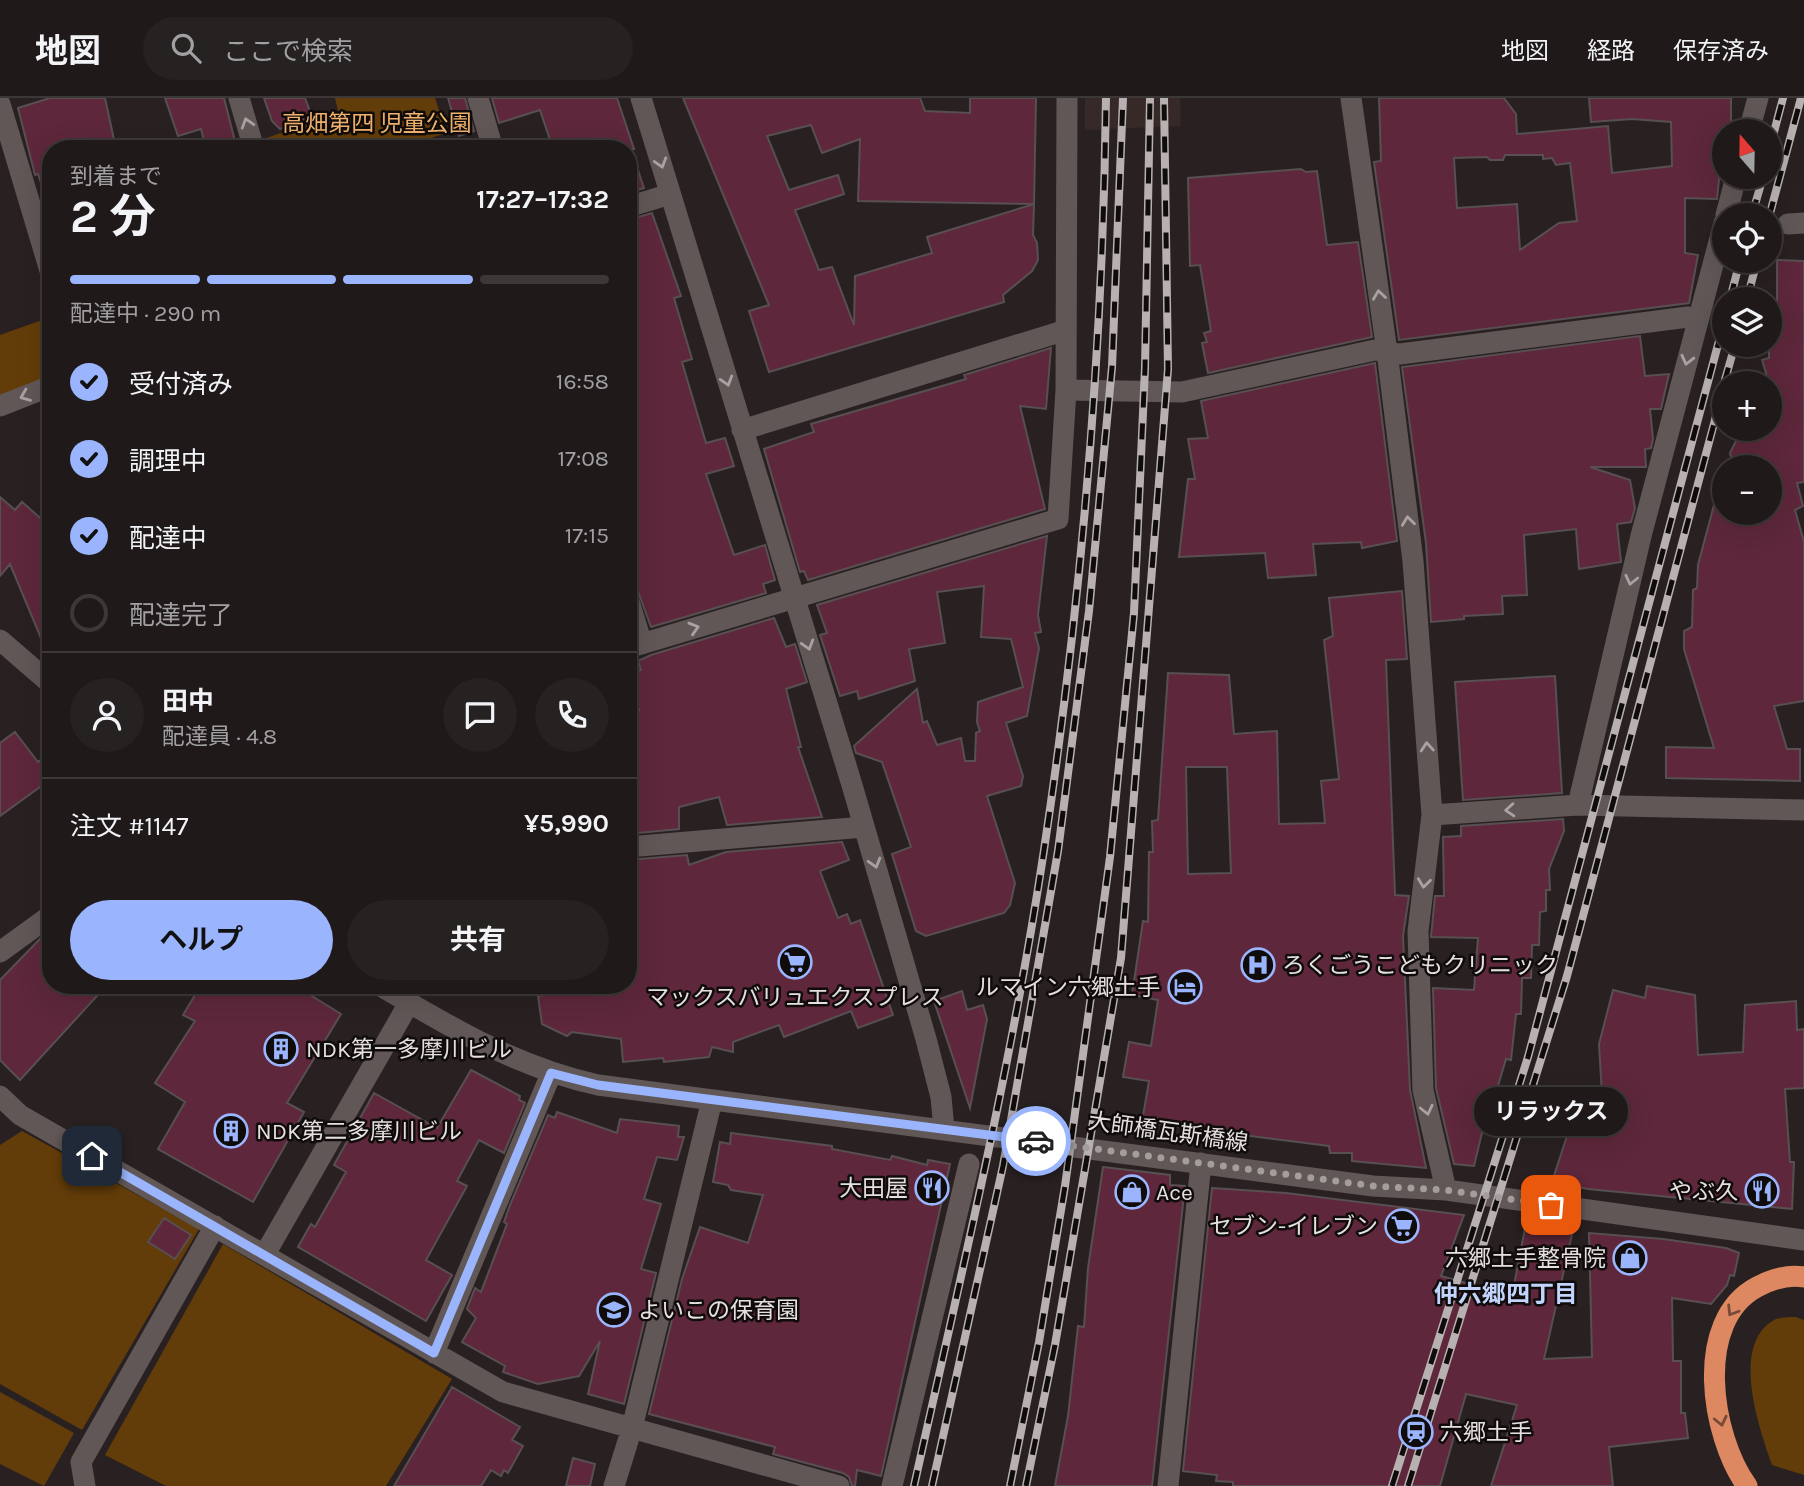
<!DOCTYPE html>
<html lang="ja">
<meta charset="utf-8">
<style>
:root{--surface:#1f1919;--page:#272222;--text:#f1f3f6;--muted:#a1a0a2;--line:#3c3838;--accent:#9ab5fd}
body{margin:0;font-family:Karla,"Noto Sans JP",sans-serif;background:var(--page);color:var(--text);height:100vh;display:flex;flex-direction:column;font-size:26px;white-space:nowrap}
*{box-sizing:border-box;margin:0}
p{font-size:23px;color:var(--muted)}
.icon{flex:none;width:38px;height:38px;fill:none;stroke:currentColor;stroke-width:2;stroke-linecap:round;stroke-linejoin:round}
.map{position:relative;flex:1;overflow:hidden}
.details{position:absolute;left:42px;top:42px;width:595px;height:854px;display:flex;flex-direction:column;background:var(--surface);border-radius:28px;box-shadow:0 7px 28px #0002,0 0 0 2px var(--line)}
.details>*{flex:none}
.needle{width:46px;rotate:340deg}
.buttons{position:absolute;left:1712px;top:21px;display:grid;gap:14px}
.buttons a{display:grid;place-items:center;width:70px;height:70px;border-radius:50%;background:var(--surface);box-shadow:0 7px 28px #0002,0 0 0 2px var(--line);font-size:35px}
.pin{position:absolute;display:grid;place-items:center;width:60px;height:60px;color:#fff;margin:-30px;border-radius:14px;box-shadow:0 4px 10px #0006}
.courier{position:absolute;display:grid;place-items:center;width:70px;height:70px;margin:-35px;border:5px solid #9ab5fd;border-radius:50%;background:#fff;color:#222;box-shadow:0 2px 9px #0007}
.bubble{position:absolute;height:49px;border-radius:24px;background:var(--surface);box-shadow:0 7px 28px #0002,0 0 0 2px var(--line);font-size:23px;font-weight:700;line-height:49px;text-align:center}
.summary em{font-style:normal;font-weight:700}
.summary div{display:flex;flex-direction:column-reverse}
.summary{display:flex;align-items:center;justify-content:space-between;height:119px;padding:0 28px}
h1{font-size:46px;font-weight:700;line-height:52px}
.bar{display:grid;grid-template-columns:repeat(4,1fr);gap:10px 7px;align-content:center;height:84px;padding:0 28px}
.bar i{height:9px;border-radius:5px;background:var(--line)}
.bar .current{background:var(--accent)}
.bar p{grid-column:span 4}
.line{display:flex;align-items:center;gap:18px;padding:0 28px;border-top:2px solid var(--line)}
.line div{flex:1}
.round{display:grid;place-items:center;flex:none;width:74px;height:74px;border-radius:37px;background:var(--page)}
ol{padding:0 28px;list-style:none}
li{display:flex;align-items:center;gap:21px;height:77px}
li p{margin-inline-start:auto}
li .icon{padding:7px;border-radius:50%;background:var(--accent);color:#111;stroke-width:4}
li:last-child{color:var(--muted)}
li i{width:38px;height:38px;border:4px solid var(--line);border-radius:50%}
.action{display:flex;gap:14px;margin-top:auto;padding:14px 28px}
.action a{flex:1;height:80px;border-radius:42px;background:var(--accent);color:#111;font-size:28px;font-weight:700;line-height:80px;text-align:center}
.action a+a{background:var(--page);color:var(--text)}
header{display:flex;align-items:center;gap:42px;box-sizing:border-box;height:98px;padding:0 35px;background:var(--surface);border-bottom:2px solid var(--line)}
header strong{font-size:33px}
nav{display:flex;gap:38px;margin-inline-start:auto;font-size:24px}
.search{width:490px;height:63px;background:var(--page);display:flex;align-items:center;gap:18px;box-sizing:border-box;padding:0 24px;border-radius:38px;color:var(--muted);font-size:26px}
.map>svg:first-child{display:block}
</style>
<header>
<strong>地図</strong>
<div class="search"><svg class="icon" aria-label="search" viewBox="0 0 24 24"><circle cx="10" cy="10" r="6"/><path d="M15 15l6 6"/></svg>ここで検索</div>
<nav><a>地図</a><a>経路</a><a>保存済み</a></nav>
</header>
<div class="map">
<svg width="1804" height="1388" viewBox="0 0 1804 1388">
<rect width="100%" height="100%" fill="#292121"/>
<path fill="#372928" d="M1085 0H1180L1181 28 1085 32Z"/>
<path fill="#633d09" d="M335 0H435L446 35 398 51H269L266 40 339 16Z
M45 221 51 239V278L0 298V237Z
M22 1033 199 1131 82 1332 0 1286V1047Z
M223 1146 452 1281 386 1388H166L105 1357Z
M1796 1219 1804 1222V1377L1772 1367C1759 1330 1730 1247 1774 1222 1780 1219 1789 1219 1796 1219Z
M0 1294 74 1335 44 1388 0 1366Z"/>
<path fill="#5e273b" stroke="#584f52" stroke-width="2" fill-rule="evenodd" d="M50 0H105L116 51H51V99H46L38 76 35 77 18 10Z
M165 0H224L237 51H206L201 31 178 38Z
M264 0H305L312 19 280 31 272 23Z
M448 0H465L474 33 459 38Z
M492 0H617L634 51H553L540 12 499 25Z
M683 0H920L925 13 970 15V0H1036L1034 106 858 103 860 41 822 55 811 27 767 38 789 92 838 77 844 96 795 112 819 172 832 169 854 227 855 178 932 155 927 139 1034 106 1033 137 1037 145 1038 162 1032 173 1003 197 1004 204 769 274 749 213 769 207Z
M1379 0H1504L1516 16 1517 36 1608 28 1612 75 1672 68 1671 24 1632 21 1591 24 1589 0H1731V33H1724L1717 101 1685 100V155L1698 157 1689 205 1399 242 1374 64 1381 63ZM1505 57H1543V61L1552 60 1556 67 1570 65 1577 123 1559 125 1520 152 1517 106 1457 110 1454 60 1487 59 1490 62H1503Z
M633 57 644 90 628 95V58Z
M1301 71 1306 74 1317 73 1327 147 1358 144 1372 239 1208 275 1202 245 1207 244 1204 235 1211 233 1200 167 1190 168 1188 80Z
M652 115 681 198 674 200 692 261 682 264 706 345 725 340 734 368 706 376 734 457 765 447 775 482 763 486 766 495 651 529 628 466V433L636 431 628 403V122Z
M1777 162 1804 163V384L1797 385 1803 408 1795 412 1804 444V603L1774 608 1787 651H1800V683L1666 680V649L1714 650 1684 551V533L1692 529 1693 492 1697 490 1698 467 1714 407 1724 410V415H1769V369H1733L1730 355 1736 343 1735 335 1742 334V331H1769V285L1762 262 1769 260V203H1777Z
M1640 238 1645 278 1669 276 1661 311H1650L1653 341 1651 350 1645 351 1646 369H1590L1630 382 1635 410 1631 424 1617 426 1621 464 1579 471 1576 431 1524 437 1527 497 1502 498 1503 516 1464 518V521L1431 524 1426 445 1402 269Z
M1051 250 1046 311 1020 308 1045 411 808 482 804 473 800 474 764 351 814 334 811 326 966 281 964 277Z
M1375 265 1397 443 1362 450 1361 444 1313 446 1316 477 1268 480 1265 455 1179 459 1188 381H1195L1188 341 1208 340 1201 303Z
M0 399 15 412 22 404 46 425 51 449V564L10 466 0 478Z
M1047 438 1038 517 1041 534 1035 535 1039 550 1027 618 1006 625 1023 678 1021 688 987 698 1015 785 1010 807 1004 815 926 838 916 833 892 756 911 749 882 664 856 655 854 648 917 591 923 625 927 623 937 647 961 640 965 663H975L976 635 980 633 977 624 978 604 1023 589 1011 541 981 539 984 488 937 494 945 545 909 551 915 583 859 601 857 593 840 598 820 537 827 535 817 507Z
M1402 493 1407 561 1386 562 1395 797 1409 798 1403 838 1410 992 1426 1070 1352 1063V1055H1330L1329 1048 1142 1024 1149 983 1123 979 1129 944 1151 948 1158 902 1132 897 1143 823 1148 824 1149 754H1153L1152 723 1158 722 1168 575 1229 577 1234 636 1277 633 1279 726 1325 725 1321 683 1339 681 1324 542 1333 538 1329 500ZM1186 669H1227L1231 775 1188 776Z
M774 520 786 549 795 546 807 584 786 591 801 649H798L822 719 727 727 719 699 679 709V731L628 736V613L639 612 628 576 641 572 638 563 651 557Z
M1555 578 1562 695 1463 702 1455 584Z
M15 634 38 664 51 654V681L0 718V645Z
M1563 721 1564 733 1549 771 1550 792H1546V813L1540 814 1539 847H1532L1531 880H1522L1521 916H1516L1511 962 1506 961 1489 1018H1486L1474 1068 1454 1066 1436 990 1433 890 1474 892 1478 840 1431 839 1435 798H1444L1443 739 1461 738V728Z
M842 744 849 762 820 773 838 820 847 816 851 826 860 822 893 917 858 930 851 913 784 939 779 927 733 944V954L712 949 709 959 664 964 663 960 623 964 621 941 572 934 567 938 542 926 538 898 597 887H628V762L687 757 689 767 726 754Z
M40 841 51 851V887H107L20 982 0 962V882Z
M201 887H294L341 916 287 1005 304 1014 253 1104 158 1051 185 1004 155 985 195 923 183 917Z
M1647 888 1695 897 1698 957 1743 954 1745 907 1796 903 1797 932 1804 931V990L1785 991 1790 1064H1794L1792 1111 1588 1091 1552 1084 1580 998 1602 997 1599 946 1613 892 1645 900Z
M962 893 967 912 983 907 987 921 970 1010 934 903Z
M471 972 520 998 519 1002 525 1005 504 1055 479 1042 457 1083 467 1088 426 1162 452 1177 426 1223 298 1149 311 1126 315 1129 346 1074 334 1067 374 995 437 1030Z
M557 1014 617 1035 620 1021 679 1028 678 1039H684L677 1062 657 1059 644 1101 661 1106 641 1171 656 1175 624 1306 588 1296 600 1243 579 1278 538 1286 503 1274 505 1268 462 1244 476 1220 467 1211 475 1190 481 1194 507 1126 504 1124 510 1107 548 1017 555 1020Z
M731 1035 832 1048V1051L890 1062 892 1058 927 1067 928 1062 950 1066 881 1378 857 1372 855 1388H852L849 1379 843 1375 773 1356 775 1349 649 1316 682 1181 700 1129 748 1145 763 1097 731 1092 728 1087 713 1084 720 1044 730 1046Z
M1103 1069 1170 1077V1087L1185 1088 1152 1388H1055L1068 1318 1078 1228 1084 1229 1088 1170Z
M1212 1090 1286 1095 1464 1117 1441 1178 1512 1198 1526 1125 1573 1132 1544 1261 1592 1259 1589 1135 1663 1141 1726 1150 1739 1155 1734 1178 1730 1177 1727 1187 1711 1206 1672 1200 1673 1263H1681V1315H1685L1688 1340 1609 1349 1613 1388H1491L1517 1307 1466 1296 1440 1388H1233V1384L1216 1383 1217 1377 1183 1373Z
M164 1120 191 1137 175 1161 148 1144Z
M452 1289 520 1329 512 1342 523 1348 508 1375 504 1372 501 1378 491 1372 481 1388H394Z
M573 1360 595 1366 590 1388H566Z"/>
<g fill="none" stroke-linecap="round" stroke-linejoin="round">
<path stroke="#615757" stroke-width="21" d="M239 0 254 51
M478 0 493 51
M641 0 852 687 926 941 941 999 944 1031
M1351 0 1387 254 1413 463 1432 717 1418 833 1423 992 1446 1092
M0 6 51 176
M1749 33 1758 0
M628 109 670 96
M1726 117 1736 79
M1788 126 1804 125
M1066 292 1182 294 1375 252 1400 256 1688 219 1698 221
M0 308 51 288
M742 332 1066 232
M628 500 642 546
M0 542 51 586
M628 550 1058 421 1066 292 1067 0
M1578 707 1641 438 1724 125
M1432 717 1578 707 1804 712
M628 749 864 729
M0 854 51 817
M379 887C450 929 516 969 598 987L1373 1088 1446 1092 1804 1142
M0 998 20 1017 503 1294 839 1388
M265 1156 409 905
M434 1255 551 976
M85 1388 81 1364 215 1128
M614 1388 632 1330 712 1002
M892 1388 969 1066
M1168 1388 1201 1065"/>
<path stroke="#dd8861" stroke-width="21" d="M1747 1388C1711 1338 1693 1223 1757 1189 1772 1181 1788 1176 1804 1179"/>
<defs>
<path id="rail" d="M1769 53 1783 0
M1752 117 1763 79
M1769 119 1801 0
M1730 201 1740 163
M1747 201 1757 163
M1724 285 1735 247
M914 1388C961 1177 1012 966 1044 752 1081 506 1103 249 1106 0
M932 1388 1003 1068 1058 753 1089 513 1112 269 1123 0
M1010 1388 1039 1244 1065 1088 1110 759 1134 515 1145 270 1150 0
M1026 1388 1055 1247 1121 860 1168 271 1164 0
M1392 1388 1528 959 1724 224
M1408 1388 1567 878 1724 288"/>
</defs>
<use href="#rail" stroke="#b7b2b1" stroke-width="8"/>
<use href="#rail" stroke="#0f0c0b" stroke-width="5" stroke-dasharray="16" stroke-linecap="butt"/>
</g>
<defs><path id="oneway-chevron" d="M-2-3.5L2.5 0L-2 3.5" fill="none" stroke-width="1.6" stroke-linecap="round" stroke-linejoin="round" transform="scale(1.75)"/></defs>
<g stroke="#aaa2a2">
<use href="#oneway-chevron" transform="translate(247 25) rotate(-107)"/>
<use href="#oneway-chevron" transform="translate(661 65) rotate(73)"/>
<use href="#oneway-chevron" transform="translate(1379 197) rotate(-98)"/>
<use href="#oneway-chevron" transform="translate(1687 262) rotate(104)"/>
<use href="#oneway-chevron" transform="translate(727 283) rotate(73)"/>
<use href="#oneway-chevron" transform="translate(25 298) rotate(158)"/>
<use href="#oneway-chevron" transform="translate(1408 423) rotate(-97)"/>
<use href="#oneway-chevron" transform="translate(1631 482) rotate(103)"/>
<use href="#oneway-chevron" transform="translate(694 530) rotate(-17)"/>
<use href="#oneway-chevron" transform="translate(808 547) rotate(73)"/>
<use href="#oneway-chevron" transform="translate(1427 649) rotate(-94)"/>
<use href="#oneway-chevron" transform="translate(1510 712) rotate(176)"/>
<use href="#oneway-chevron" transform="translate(875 765) rotate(74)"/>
<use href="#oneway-chevron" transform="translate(1424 785) rotate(97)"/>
<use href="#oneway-chevron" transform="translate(1427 1012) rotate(77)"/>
</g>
<g stroke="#764a36">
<use href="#oneway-chevron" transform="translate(1732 1213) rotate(122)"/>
<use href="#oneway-chevron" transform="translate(1721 1323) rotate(77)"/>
</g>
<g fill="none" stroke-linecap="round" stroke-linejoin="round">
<path stroke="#a39d9c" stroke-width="7" stroke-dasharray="0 12.6" d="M1036 1043 1373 1088 1446 1092 1551 1107"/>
<path stroke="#9ab5fd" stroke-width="9" d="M92 1058 434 1255 551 975 598 987 1036 1043"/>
</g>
<defs>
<symbol id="supermarket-ring" viewBox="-11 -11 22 22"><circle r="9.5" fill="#0f0c0b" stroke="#9ab5fd" stroke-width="1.5"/><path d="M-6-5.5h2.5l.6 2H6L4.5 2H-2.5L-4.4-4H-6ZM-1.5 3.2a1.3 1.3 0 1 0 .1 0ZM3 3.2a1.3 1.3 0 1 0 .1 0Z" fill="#9ab5fd"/></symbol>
<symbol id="hospital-ring" viewBox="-11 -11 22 22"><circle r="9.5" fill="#0f0c0b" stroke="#9ab5fd" stroke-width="1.5"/><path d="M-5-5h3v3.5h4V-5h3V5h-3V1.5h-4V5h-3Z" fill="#9ab5fd"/></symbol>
<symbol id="hotel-ring" viewBox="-11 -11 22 22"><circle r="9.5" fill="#0f0c0b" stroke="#9ab5fd" stroke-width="1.5"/><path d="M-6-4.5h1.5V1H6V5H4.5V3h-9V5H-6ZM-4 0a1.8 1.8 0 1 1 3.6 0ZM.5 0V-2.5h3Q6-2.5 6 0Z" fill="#9ab5fd"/></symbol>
<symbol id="building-ring" viewBox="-11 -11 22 22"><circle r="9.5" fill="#0f0c0b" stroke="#9ab5fd" stroke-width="1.5"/><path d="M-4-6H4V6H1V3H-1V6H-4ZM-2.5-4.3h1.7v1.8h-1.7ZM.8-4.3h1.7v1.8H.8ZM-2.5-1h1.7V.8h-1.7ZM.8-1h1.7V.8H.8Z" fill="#9ab5fd"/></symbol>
<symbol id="restaurant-ring" viewBox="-11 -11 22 22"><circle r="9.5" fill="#0f0c0b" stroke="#9ab5fd" stroke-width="1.5"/><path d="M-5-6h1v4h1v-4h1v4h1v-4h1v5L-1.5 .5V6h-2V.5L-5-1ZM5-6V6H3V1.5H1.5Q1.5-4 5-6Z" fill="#9ab5fd"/></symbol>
<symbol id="shop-ring" viewBox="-11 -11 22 22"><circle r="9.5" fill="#0f0c0b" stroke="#9ab5fd" stroke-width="1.5"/><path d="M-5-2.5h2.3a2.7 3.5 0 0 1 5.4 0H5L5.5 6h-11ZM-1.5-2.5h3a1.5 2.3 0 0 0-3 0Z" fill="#9ab5fd"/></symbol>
<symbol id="school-ring" viewBox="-11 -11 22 22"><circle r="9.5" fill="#0f0c0b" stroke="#9ab5fd" stroke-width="1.5"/><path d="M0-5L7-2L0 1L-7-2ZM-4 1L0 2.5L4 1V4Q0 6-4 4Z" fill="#9ab5fd"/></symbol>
<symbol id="station-ring" viewBox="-11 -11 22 22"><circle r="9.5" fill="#0f0c0b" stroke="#9ab5fd" stroke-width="1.5"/><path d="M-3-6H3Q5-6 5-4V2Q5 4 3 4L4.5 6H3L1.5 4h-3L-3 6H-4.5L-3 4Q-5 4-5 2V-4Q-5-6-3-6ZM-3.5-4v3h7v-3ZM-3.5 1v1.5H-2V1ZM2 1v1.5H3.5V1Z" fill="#9ab5fd"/></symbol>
</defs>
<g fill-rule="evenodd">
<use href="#supermarket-ring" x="776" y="845" width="38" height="38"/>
<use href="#hospital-ring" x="1239" y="848" width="38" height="38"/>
<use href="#hotel-ring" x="1166" y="870" width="38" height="38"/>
<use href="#building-ring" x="262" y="932" width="38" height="38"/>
<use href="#building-ring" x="212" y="1014" width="38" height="38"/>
<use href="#restaurant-ring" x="913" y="1071" width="38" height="38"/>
<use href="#restaurant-ring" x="1743" y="1074" width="38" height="38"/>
<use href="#shop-ring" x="1113" y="1075" width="38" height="38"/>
<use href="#supermarket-ring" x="1383" y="1109" width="38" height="38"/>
<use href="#shop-ring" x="1611" y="1141" width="38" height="38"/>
<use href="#school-ring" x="595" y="1193" width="38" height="38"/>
<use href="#station-ring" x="1397" y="1315" width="38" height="38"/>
</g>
<g text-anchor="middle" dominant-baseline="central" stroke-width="5" stroke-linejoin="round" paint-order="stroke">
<g font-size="23" fill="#f0b16c" stroke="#0f0c0b">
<text x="377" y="25">高畑第四 児童公園</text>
</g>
<g font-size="23" fill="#e5e0df" stroke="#0f0c0b" text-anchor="start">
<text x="1282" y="867">ろくごうこどもクリニック</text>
<text x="1160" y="889" text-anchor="end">ルマイン六郷土手</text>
<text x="795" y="899" text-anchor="middle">マックスバリュエクスプレス</text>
<text x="306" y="951">NDK第一多摩川ビル</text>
<text x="256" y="1033">NDK第二多摩川ビル</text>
<text x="908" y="1090" text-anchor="end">大田屋</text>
<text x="1738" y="1093" text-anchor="end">やぶ久</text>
<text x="1156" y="1094">Ace</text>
<text x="1378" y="1128" text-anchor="end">セブン-イレブン</text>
<text x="1606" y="1160" text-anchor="end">六郷土手整骨院</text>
<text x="638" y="1212">よいこの保育園</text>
<text x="1440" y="1334">六郷土手</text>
</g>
<g font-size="23" fill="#e5e0df" stroke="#0f0c0b">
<text transform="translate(1168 1034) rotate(8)">大師橋瓦斯橋線</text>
</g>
<g font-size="24" font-weight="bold" fill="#c2d3fc" stroke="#0f0c0b">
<text x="1506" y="1196">仲六郷四丁目</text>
</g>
</g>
</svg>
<div class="buttons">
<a><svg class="needle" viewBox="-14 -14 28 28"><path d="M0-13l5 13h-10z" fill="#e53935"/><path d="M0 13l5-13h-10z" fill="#a1a0a2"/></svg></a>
<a><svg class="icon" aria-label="locate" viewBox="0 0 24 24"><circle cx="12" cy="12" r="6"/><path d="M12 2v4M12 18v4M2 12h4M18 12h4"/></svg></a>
<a><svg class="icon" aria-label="layers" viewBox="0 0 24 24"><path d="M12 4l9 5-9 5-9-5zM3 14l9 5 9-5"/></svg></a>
<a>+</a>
<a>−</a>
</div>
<div class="pin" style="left:1551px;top:1107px;background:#ea580c"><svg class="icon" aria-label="bag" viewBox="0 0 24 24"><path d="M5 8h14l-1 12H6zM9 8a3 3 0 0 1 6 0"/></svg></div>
<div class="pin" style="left:92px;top:1058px;background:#1f2937"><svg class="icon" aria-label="home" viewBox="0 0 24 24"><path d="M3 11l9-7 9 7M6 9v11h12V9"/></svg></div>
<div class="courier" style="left:1036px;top:1043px"><svg class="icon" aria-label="car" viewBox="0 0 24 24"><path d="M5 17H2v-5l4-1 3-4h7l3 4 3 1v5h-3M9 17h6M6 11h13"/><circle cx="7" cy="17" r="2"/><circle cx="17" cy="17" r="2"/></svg></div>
<div class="bubble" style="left:1474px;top:989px;width:154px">リラックス</div>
<section class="details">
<div class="summary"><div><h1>2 分</h1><p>到着まで</p></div><em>17:27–17:32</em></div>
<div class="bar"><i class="current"></i><i class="current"></i><i class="current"></i><i></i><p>配達中 · 290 m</p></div>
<ol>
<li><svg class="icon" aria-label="check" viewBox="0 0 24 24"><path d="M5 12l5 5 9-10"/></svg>受付済み<p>16:58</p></li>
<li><svg class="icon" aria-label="check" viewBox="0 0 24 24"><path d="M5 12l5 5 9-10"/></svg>調理中<p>17:08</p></li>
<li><svg class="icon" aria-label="check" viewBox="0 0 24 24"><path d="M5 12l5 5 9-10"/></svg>配達中<p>17:15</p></li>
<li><i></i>配達完了</li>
</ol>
<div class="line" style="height:126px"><a class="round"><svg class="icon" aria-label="person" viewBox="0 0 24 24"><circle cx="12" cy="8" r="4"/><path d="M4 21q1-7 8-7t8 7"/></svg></a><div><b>田中</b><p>配達員 · 4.8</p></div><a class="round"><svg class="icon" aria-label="chat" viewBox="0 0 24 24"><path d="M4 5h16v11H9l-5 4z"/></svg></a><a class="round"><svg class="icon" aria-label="phone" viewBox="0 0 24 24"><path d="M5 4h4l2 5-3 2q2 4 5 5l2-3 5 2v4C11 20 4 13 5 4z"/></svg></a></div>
<div class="line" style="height:91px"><div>注文 #1147</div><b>¥5,990</b></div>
<div class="action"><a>ヘルプ</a><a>共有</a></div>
</section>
</div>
